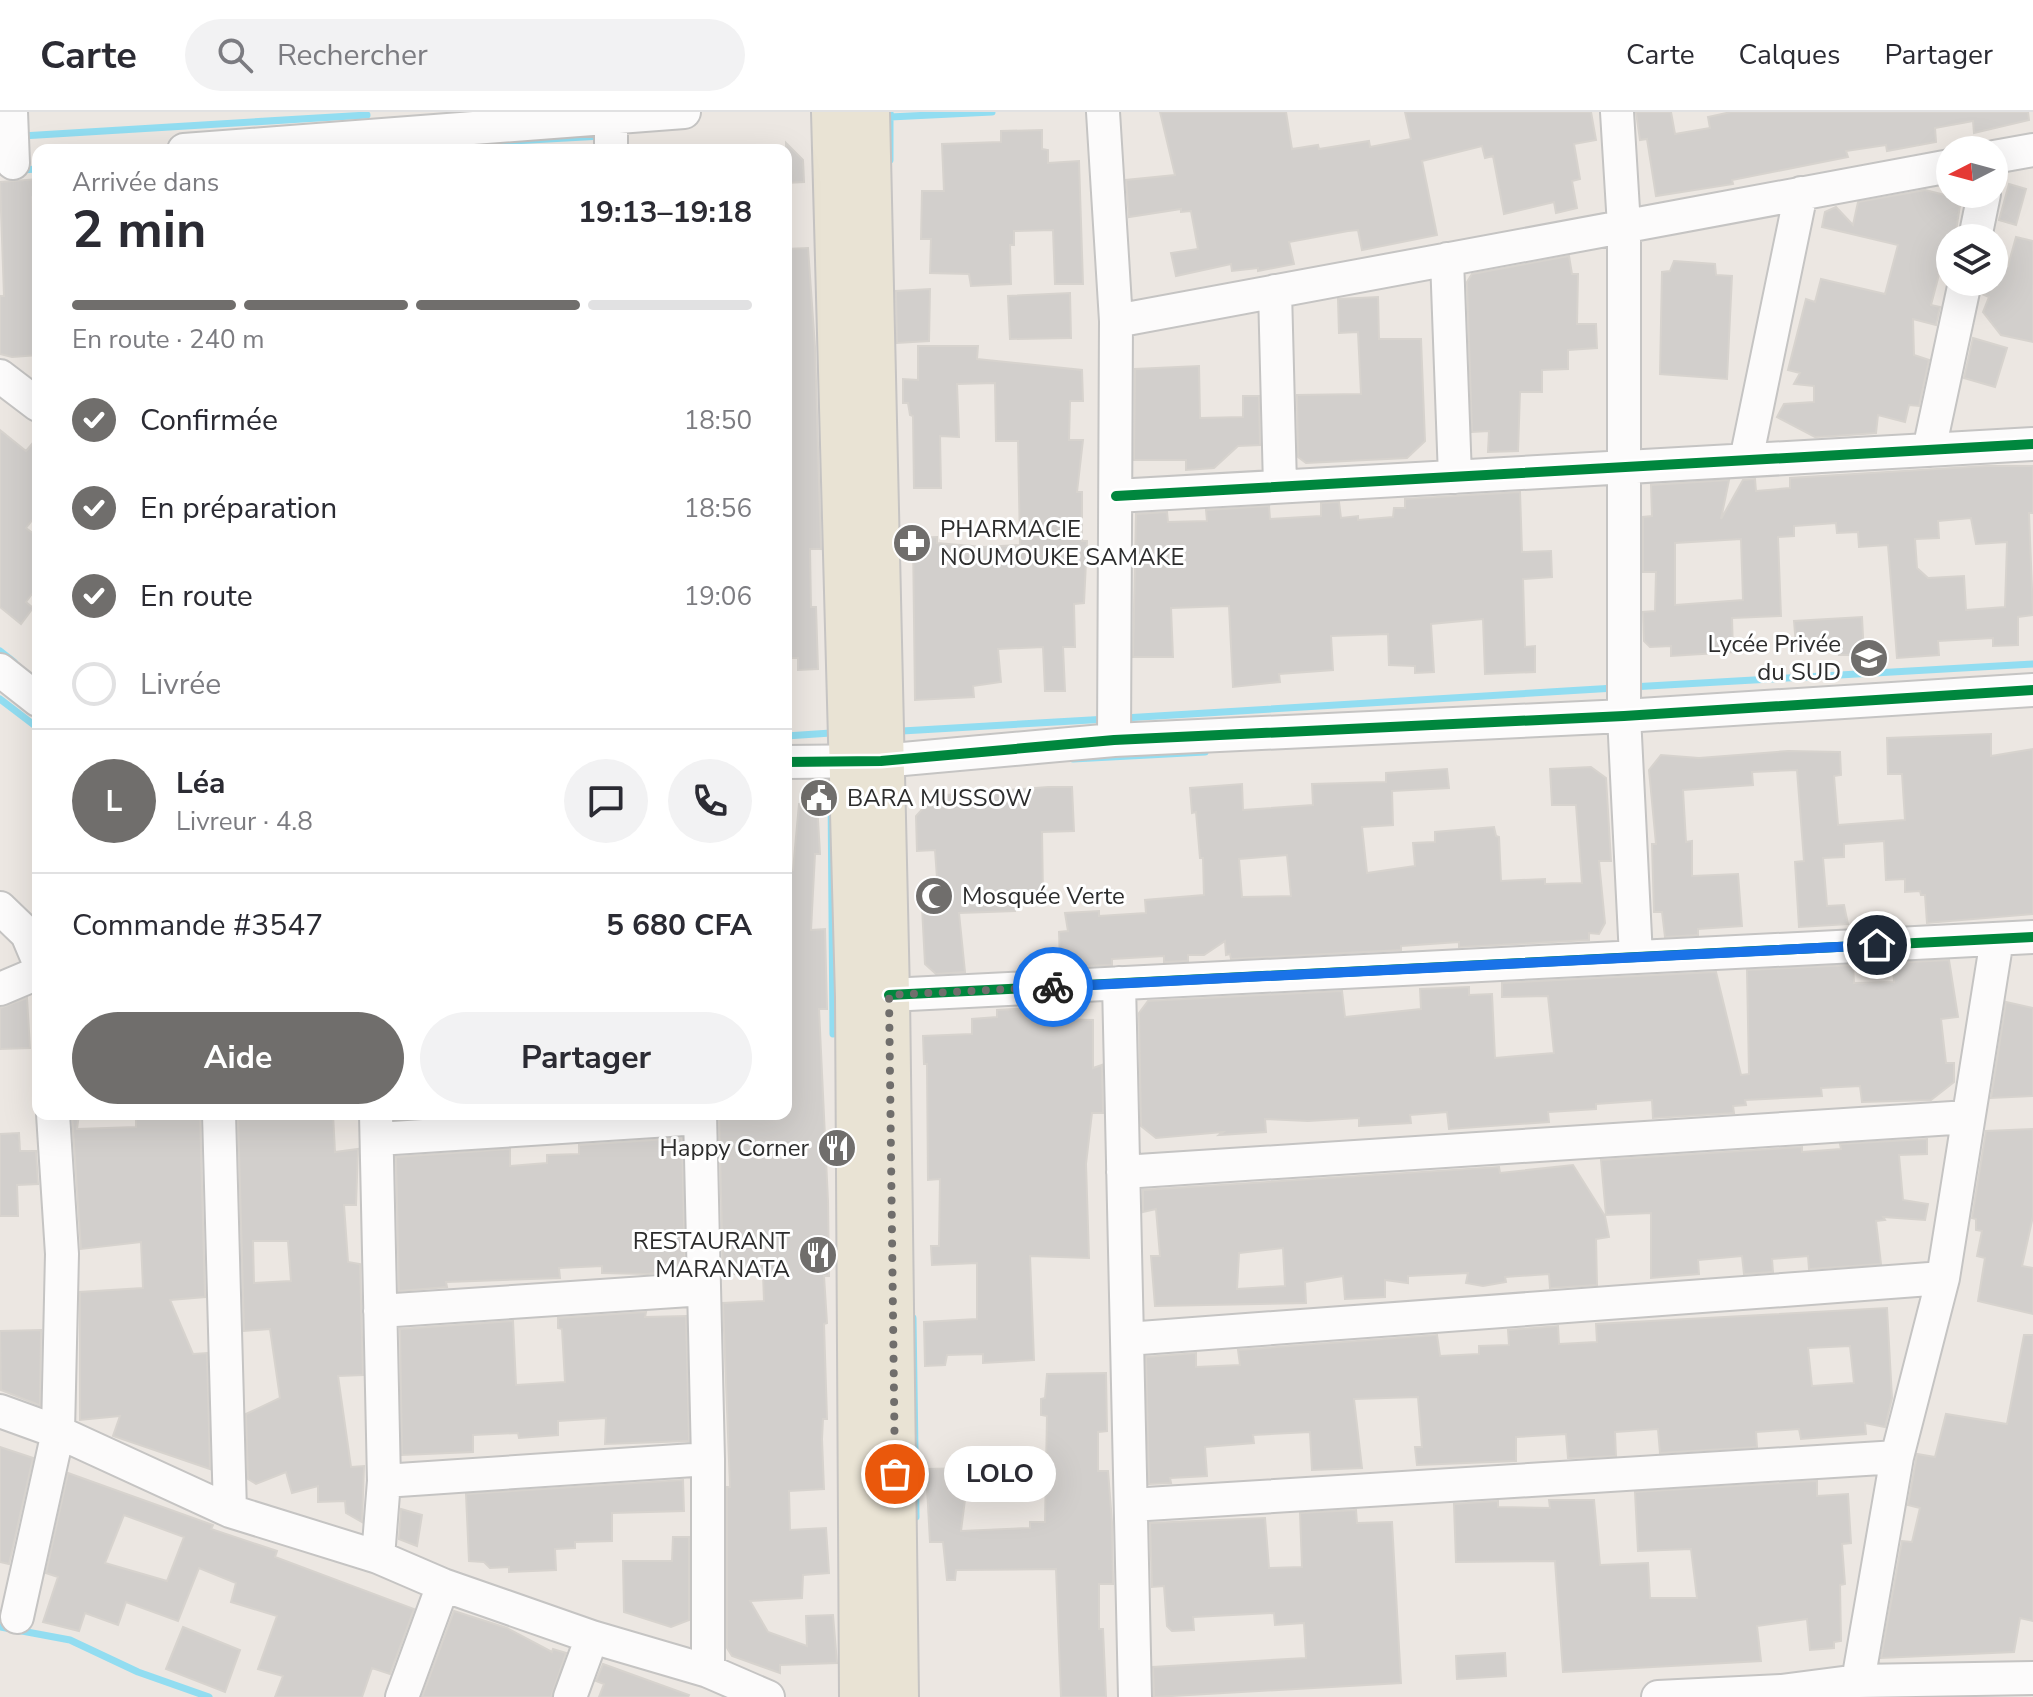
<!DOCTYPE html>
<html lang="fr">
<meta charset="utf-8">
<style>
:root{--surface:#fff;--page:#f2f2f3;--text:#2b2b33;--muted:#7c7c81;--line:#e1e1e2;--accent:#706e6c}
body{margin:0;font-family:"Nunito Sans",sans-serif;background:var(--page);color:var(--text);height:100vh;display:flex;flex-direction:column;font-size:30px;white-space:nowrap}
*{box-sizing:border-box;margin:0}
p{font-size:26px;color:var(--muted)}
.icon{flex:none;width:44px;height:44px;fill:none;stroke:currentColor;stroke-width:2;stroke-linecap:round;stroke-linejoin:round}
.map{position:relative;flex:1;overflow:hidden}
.panel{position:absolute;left:32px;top:32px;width:760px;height:976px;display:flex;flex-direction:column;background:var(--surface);border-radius:16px;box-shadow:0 8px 32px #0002}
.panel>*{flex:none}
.needle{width:52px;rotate:264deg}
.fabs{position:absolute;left:1936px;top:24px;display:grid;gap:16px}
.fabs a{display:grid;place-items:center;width:72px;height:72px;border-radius:50%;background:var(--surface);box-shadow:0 8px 32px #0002;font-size:40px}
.pin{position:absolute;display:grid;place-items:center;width:68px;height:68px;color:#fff;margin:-34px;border:4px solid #fff;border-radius:50%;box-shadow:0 2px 8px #0007}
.courier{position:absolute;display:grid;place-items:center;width:80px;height:80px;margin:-40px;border:6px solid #1a73e8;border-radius:50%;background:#fff;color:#222;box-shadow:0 2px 10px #0007}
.bubble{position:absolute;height:56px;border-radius:28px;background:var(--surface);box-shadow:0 8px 32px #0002;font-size:26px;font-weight:700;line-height:56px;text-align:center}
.overview em{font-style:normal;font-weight:700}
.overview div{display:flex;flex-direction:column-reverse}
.overview{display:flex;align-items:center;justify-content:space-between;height:136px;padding:0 40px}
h1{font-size:52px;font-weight:700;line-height:60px}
.bar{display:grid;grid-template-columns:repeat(4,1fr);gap:12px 8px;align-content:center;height:96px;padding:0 40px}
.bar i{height:10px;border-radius:6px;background:var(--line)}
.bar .active{background:var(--accent)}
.bar p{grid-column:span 4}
.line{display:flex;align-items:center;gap:20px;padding:0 40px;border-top:2px solid var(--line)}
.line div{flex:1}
.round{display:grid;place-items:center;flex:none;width:84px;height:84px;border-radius:42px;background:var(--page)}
ol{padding:0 40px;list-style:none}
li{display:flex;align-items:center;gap:24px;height:88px}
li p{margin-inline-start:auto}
li .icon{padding:8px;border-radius:50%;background:var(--accent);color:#fff;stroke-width:4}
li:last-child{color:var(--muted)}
li i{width:44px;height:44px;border:4px solid var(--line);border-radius:50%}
.button{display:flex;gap:16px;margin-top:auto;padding:16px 40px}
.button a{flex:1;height:92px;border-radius:48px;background:var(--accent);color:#fff;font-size:32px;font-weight:700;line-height:92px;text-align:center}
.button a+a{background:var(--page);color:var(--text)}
header{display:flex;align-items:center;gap:48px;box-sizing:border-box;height:112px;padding:0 40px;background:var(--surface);border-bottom:2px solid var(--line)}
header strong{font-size:38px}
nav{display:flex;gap:44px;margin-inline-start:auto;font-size:28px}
.search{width:560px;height:72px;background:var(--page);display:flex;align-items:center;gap:20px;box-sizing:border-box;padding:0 28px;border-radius:44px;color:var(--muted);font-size:30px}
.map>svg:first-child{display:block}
</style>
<header>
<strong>Carte</strong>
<div class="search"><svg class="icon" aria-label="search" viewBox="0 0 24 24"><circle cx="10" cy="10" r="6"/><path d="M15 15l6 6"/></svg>Rechercher</div>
<nav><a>Carte</a><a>Calques</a><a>Partager</a></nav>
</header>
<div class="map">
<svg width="2033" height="1585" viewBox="0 0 2033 1585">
<rect width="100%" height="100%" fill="#ece7e2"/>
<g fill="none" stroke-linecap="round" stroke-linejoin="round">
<path stroke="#92ddf1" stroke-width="7" d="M890 5 992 0
M22 24 367 3
M494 30 602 24
M890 48V0
M20 58 38 57
M0 539 14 550
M1631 575 2033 552
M0 587 38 616
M1124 606 1615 576
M902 619 1108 607
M786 624 831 621
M1073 647 1205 640
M831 680 833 922
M913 1206 916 1405
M0 1515 70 1528 138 1560 209 1585"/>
</g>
<path fill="#d2cfcc" stroke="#d7d3ce" stroke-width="2" fill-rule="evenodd" d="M1160 0H1286L1292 37 1318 33 1319 37 1369 29 1370 35 1411 27 1405 0H1591L1596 28 1574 32 1580 67 1572 69 1577 96 1556 101 1554 90 1504 102 1493 44 1485 46 1482 34 1422 49 1437 123 1362 138 1358 118 1348 119 1289 130 1294 152 1258 159V156L1232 159 1231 152 1176 164 1171 141 1198 137 1191 99 1181 100V97L1129 105 1126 68 1175 63Z
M1636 0H1671L1675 22 1710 16 1708 5 1731 0H2028L2029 8 1974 21 1973 9 1935 16 1936 30 1887 39 1886 33 1846 39 1848 45 1732 68 1733 72 1656 84 1647 27 1640 28Z
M1042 18V37L1048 38V51L1079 49 1083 172H1055L1053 118 1014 119V133H1010L1011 172 971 174 969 162 930 161 931 127H921L922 79H944L942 32 1001 30V19Z
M786 31 803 48 804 70 786 71Z
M38 67V84L32 85 38 243 12 245 0 242V184H4L0 70Z
M2009 72 2026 77 2016 113 1999 108Z
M1925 78 1961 87 1955 125 1950 124V152L1942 151 1931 193 1940 195 1936 213 1913 207 1914 243 1929 248 1919 294 1909 293 1905 310 1878 303 1876 321 1834 324 1815 325 1777 305 1784 292 1814 290V274L1794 272 1800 261 1788 258 1806 187 1815 190 1821 167 1885 182 1898 133 1822 115 1825 100 1836 95 1853 113 1858 90Z
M2016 125 2033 129V230L2001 223 1983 200 1989 185 1982 182 1983 170H1994V151L2008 154Z
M808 136 815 235 821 437H810L811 495H816L818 557 798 558V546H786V137Z
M1569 144 1572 162H1578L1577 212H1596L1597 236 1568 238V257L1542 258V280H1520L1518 339 1488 340 1489 319 1472 320 1467 170 1472 162Z
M1674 149 1715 152 1716 163 1732 164 1727 267 1660 262 1662 160 1670 159Z
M930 177 929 229 897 231 896 179Z
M1070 181 1071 226 1010 227 1008 184Z
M1378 185 1379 227H1421L1425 329 1407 346 1306 351 1298 345 1297 283 1361 282 1358 220 1339 221 1338 187Z
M1973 226 2007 236 1995 275 1964 266Z
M918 234H978L977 247 1082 258 1083 289H1070L1069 328H1083L1077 380H1082V429H1087L1084 491 1074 492 1075 535H1063L1065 579H1045L1043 535 998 537 1001 570 973 574 974 585 915 588 913 426 937 425V431L984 435 1020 433 1018 329H996L995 271 957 272 959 325 940 324 941 376H914L913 304 910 303 908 291H903V267L918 268Z
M1199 254 1200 306 1243 305V284H1259L1260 333 1238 334 1214 356 1186 358V348H1134L1135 257Z
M0 318 26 339 38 325V401L26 416 38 425V474L26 490 33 496 21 512 0 495Z
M1986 354H2033V401H2029L2033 503 2018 505V533L1993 534V526L1938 529 1939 543 1897 546 1888 433 1859 435 1858 420 1837 421 1836 411 1794 414V424L1778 425 1781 504 1732 506 1733 540 1671 544V534L1650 535 1644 529 1643 500 1655 499 1656 460H1643V405L1652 404 1651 373 1729 368 1721 407 1743 368 1755 367 1756 379 1790 376V366ZM1971 406 1976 432 2007 430 2005 495 1966 498 1964 464 1928 466 1917 456 1915 427 1939 426 1938 409ZM1741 427 1743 488 1675 493V431Z
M1520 380 1522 440 1551 439 1552 465 1523 467 1525 535 1535 534V560L1485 562 1483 507 1431 512 1434 560 1415 561V554L1389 553 1388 522 1331 524 1333 558 1279 562 1280 570 1233 575 1229 494 1171 496 1173 545H1133L1136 402 1167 400 1168 410 1207 409 1206 398 1269 394 1270 407 1321 404V391L1339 390 1341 406 1358 404V408L1393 405 1394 396H1405V387Z
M1862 505 1864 543H1839V532L1796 534 1794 509Z
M1991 622V644L2033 637V802L1927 811 1925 783H1921L1920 779 1905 780V767L1886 768 1884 729 1844 732V745L1823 746 1827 794 1844 793 1848 812 1799 815 1795 750 1804 749 1797 658 1752 660 1753 673 1683 678 1686 730 1692 729V764L1738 762 1742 814 1698 817V823L1665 825 1662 800H1654L1652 732H1656L1649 658 1661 643 1699 646 1788 639 1840 640 1841 663 1834 664 1838 713 1905 708 1902 662H1888L1887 626Z
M1591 655 1606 666 1611 749H1599L1605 811 1599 822 1589 821V828L1459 835V830L1401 834V838L1231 847 1230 842 1226 843 1225 829 1204 843H1188V849L1164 850V844L1112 847V853L1082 854V847L1060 848 1059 820 1068 819 1065 801 1099 799V804L1146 801 1145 788 1204 783 1203 746H1200L1196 700 1192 701 1190 676 1242 672 1243 698 1313 693 1312 672 1386 670V661L1447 657 1449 676 1392 679 1393 713 1362 715 1367 761 1415 754 1413 731 1435 730V720L1494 715 1496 724 1499 725 1501 769 1545 767V772L1582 771 1576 693H1552L1550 657ZM1287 743 1291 784 1242 785 1239 747Z
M1048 675H1072L1074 719 1042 720 1043 784H1014L1015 799 959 801 965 860 936 862 925 852 922 795 939 794 935 738 917 739 916 704 934 684Z
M817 691 820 742H815L811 818 825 817 827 897H819L828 1089 829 1164H824L827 1211 824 1212 827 1307H823L822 1327 824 1377 789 1379 790 1418 826 1416 829 1461 803 1463 802 1486 750 1489 768 1520 807 1534 806 1504 833 1503 837 1551 780 1553V1561L732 1544 727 1536V1375H730L723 1191 764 1189 763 1162H723L719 1002H786V759L793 758 799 692Z
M1949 848 1958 905 1941 907 1946 951H1954V970L1931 988 1862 990 1860 974 1821 976 1822 984 1745 988 1746 993 1733 994 1734 1001 1653 1006 1652 988 1596 992V997L1548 1000 1549 1010 1449 1017 1447 1000 1410 1003 1411 1011 1359 1014V1006L1308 1009 1265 1007 1266 1020 1219 1023 1223 1020 1156 1026 1141 1014 1139 901 1148 889 1342 879 1345 905 1421 897 1420 877 1469 875V883L1492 882 1495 946 1554 941 1548 884 1502 885V871L1716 860 1741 963 1749 962 1747 858 1853 853 1854 871 1894 870 1893 851Z
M27 886 30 936 0 937V896Z
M2006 890 2033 896V984L1991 986Z
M1053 895 1055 907 1093 908V956L1102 953 1103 1001H1092L1086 1052 1089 1146 1030 1144 1034 1248 983 1251V1242L947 1243 945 1253 925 1254 924 1210 977 1207V1151L932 1153 931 1134H939L940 1067 928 1068 927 952H924L923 924 972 922V907L997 905V898Z
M72 1002H79L77 1017 136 1015V1002H200L205 1185 170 1188 193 1242 207 1241 210 1357 113 1324 120 1304 80 1308V1180L143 1176 141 1130 81 1137Z
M238 1002H333L335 1040 358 1037 356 1093H344L348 1150 360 1152 363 1263 338 1264 351 1355 364 1354 362 1410 346 1401 345 1389 318 1390V1374L292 1381 286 1360 256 1372 248 1367 246 1302 280 1286 270 1217 244 1219ZM253 1129H288L291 1169 254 1171Z
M2033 1017V1104L2022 1154 2033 1156V1202L1978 1189 1985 1146 1977 1144 1982 1119 1976 1118V1107L1972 1106 1986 1019Z
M19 1021 20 1039H36L38 1072 17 1073 18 1104H0V1022Z
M682 1026 685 1156 648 1162 602 1161V1154L559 1156 560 1166 446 1170 447 1175 399 1179 396 1045 510 1037V1054L547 1051V1043L579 1042V1033Z
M1927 1027V1042L1899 1043 1903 1088 1928 1092 1925 1108 1883 1105 1885 1108 1876 1109 1881 1152 1809 1157 1808 1144 1772 1147 1773 1160 1744 1162 1742 1144 1698 1148 1699 1162 1651 1166V1101L1606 1103 1601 1048 1802 1035V1040L1841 1037 1840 1032Z
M1573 1053 1605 1104 1609 1125 1596 1127 1597 1173 1550 1176 1549 1162 1505 1165 1506 1170 1483 1174 1466 1171 1468 1161 1408 1164V1171L1385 1168V1185L1345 1187 1343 1164 1305 1170 1306 1191 1155 1194 1151 1144H1160L1156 1097 1143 1100V1078L1499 1055 1500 1061ZM1283 1136 1285 1174 1237 1177 1239 1141Z
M1887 1196 1892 1286 1885 1315 1865 1311 1866 1322 1801 1327 1799 1317 1756 1320 1757 1335 1660 1341 1658 1317 1615 1320 1616 1344 1571 1346H1568L1566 1322 1516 1325V1349L1417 1353 1415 1335H1422L1418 1285 1354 1287 1362 1356 1312 1358 1310 1320 1253 1323 1254 1331 1205 1335 1207 1364 1170 1366 1171 1371 1149 1372 1146 1245 1196 1241V1255L1240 1253 1238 1238 1437 1223 1440 1244 1479 1242V1234L1509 1233 1508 1218 1558 1214 1559 1232 1597 1230 1596 1212ZM1850 1234 1854 1271 1812 1274 1808 1236Z
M646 1200 645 1205 686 1204 689 1329 605 1332 606 1306 558 1309V1323L519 1326 518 1321 473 1323V1340L402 1343 400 1217 513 1209 516 1273 565 1270 562 1217 558 1216V1206Z
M41 1218 40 1293H39L1 1278 0 1219Z
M2024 1223H2033V1509L2020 1506 2014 1540 1881 1546 1902 1429 1912 1430 1920 1396 1908 1393 1917 1342 1935 1345 1946 1302 2007 1312Z
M1106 1261 1107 1319 1098 1320V1359H1108L1112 1410 1113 1472H1099V1517H1103L1106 1585H1061L1056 1457 956 1458 955 1468H947L943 1430H930L926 1357 969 1356 961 1419 1030 1416V1410H1045L1047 1304 1041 1303V1287L1045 1286 1047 1262Z
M0 1335 33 1346 9 1452 0 1450Z
M68 1361 213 1413 211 1417 277 1439 275 1445 414 1497 390 1562 372 1556 362 1585H275L283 1564 258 1557 277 1504 231 1490 236 1471 199 1456 178 1509 126 1490 118 1513 85 1501 79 1519 43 1510 58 1465 46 1461ZM124 1403 184 1425 167 1469 105 1451Z
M683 1368 684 1399 612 1401V1429L575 1430V1436L555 1437 556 1458 509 1460V1455L490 1456 484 1450 469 1449 466 1382Z
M1817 1369V1384L1848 1382 1851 1431 1842 1432 1845 1472 1840 1473 1841 1529 1834 1530V1536L1810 1538 1807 1507 1757 1514 1761 1549 1563 1560 1555 1449 1456 1450 1454 1392 1498 1389V1395L1550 1396 1549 1388H1594L1600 1453 1648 1451 1650 1486H1697L1691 1437 1638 1439 1635 1380Z
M401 1397 422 1403 417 1434 399 1427Z
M1356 1398 1357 1411 1392 1410 1401 1571 1154 1585 1153 1555 1306 1546 1304 1511 1275 1513 1274 1501 1193 1505 1194 1518 1172 1519 1167 1514 1164 1474 1152 1475 1150 1411 1265 1406 1269 1456 1302 1455 1300 1401Z
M673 1425H689V1508L671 1515 624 1500 623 1449H672Z
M454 1499 507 1516 552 1540 553 1537 566 1541 551 1585H422Z
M183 1515 240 1538 225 1580 166 1557Z
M1505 1541 1506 1564 1457 1567 1456 1544Z
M603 1552 689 1583 688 1585H599L604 1572 596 1569Z"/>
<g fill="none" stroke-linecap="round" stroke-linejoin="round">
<defs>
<path id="minor" d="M11 0 13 51
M611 0V38
M1103 0 1116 209 1114 628
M1617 0 1624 114V604L1636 845
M184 38 684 0
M1994 45 2033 38
M1975 126 1984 82
M1447 147 1455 365
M1275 179 1280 374
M1116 209 1950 54
M0 264 38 293
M1929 338 1965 170
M1746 348 1801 81
M1116 384 2033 332
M0 558 38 588
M786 650 881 649 1114 628 1624 604 2033 578
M0 796 27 822 38 848
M1119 871 1135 1585
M0 877 38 861
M889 883 2033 825
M219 1002 230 1399
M376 1002 384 1369 378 1445
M700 1002 708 1347V1559
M378 1027 700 1006
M1123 1060 1968 1005
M380 1199 704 1177
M1127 1227 1943 1166
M0 1299 58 1320 230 1399 378 1445 443 1473 592 1525 708 1559 768 1585
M384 1369 708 1347
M1131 1393 1897 1345
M17 1505 58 1320 62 1142 53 1002
M1858 1569 1897 1345 1943 1166 1997 827
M402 1585 443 1473
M570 1585 592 1525
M1658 1585 1781 1579 1858 1569 2033 1566"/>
<path id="major" d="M832 0 856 885 860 1585
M869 0 889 883 898 1585"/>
</defs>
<use href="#minor" stroke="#c5c4c3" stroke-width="36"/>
<use href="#major" stroke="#c6c4c3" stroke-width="44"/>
<use href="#minor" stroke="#fcfbfb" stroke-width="32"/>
<use href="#major" stroke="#e9e3d4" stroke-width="40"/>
<defs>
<path id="cycleway" d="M1116 384 2033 332
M786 650 881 649 1114 628 1624 604 2033 578
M889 883 2033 825"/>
</defs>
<use href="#cycleway" stroke="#fff" stroke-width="15"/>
<use href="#cycleway" stroke="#00873e" stroke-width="10"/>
</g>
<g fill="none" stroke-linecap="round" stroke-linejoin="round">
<path stroke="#706e6c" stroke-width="8" stroke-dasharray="0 14.4" d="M895 1362 889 883 1053 875"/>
<path stroke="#1a73e8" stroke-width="10" d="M1053 875 1877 833"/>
</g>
<defs>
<symbol id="pharmacy-disc" viewBox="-11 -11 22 22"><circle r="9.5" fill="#706e6c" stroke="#fff"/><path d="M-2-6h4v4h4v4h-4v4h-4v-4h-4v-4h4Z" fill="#fff"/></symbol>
<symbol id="school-disc" viewBox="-11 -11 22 22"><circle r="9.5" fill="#706e6c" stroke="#fff"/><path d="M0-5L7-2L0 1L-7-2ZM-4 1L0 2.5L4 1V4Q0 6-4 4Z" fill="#fff"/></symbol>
<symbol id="civic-disc" viewBox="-11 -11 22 22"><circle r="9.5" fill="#706e6c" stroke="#fff"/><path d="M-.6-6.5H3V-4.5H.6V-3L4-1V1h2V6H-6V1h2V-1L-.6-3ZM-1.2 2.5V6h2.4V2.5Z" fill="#fff"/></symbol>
<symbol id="mosque-disc" viewBox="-11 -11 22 22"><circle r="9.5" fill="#706e6c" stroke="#fff"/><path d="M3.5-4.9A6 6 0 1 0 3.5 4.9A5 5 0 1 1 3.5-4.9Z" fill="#fff"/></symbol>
<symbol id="restaurant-disc" viewBox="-11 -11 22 22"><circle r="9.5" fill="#706e6c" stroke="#fff"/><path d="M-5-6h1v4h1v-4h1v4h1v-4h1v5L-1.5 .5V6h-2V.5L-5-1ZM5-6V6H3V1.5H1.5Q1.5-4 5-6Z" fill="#fff"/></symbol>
</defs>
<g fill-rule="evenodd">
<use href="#pharmacy-disc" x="890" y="409" width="44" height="44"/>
<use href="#school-disc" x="1847" y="524" width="44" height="44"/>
<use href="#civic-disc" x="797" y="664" width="44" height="44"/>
<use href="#mosque-disc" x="912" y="762" width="44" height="44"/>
<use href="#restaurant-disc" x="815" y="1014" width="44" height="44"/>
<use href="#restaurant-disc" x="796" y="1121" width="44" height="44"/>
</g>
<g text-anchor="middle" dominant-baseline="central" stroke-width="6" stroke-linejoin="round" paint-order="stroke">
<g font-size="24" fill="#2d2d2d" stroke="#fff" text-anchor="start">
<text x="940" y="417">PHARMACIE<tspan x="940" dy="28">NOUMOUKE SAMAKE</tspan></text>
<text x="1841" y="532" text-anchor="end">Lycée Privée<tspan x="1841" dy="28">du SUD</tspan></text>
<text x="847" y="686">BARA MUSSOW</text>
<text x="962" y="784">Mosquée Verte</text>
<text x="809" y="1036" text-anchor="end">Happy Corner</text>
<text x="790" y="1129" text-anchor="end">RESTAURANT<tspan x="790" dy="28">MARANATA</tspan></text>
</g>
</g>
</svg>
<div class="fabs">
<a><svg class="needle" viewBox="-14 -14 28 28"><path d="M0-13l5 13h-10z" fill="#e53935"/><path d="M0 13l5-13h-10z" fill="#7c7c81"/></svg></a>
<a><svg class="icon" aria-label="layers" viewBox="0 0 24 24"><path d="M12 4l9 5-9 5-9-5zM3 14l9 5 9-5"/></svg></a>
</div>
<div class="pin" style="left:895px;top:1362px;background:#ea580c"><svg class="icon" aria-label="bag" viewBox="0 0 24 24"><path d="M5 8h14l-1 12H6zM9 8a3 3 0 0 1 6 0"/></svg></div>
<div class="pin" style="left:1877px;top:833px;background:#1f2937"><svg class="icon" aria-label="home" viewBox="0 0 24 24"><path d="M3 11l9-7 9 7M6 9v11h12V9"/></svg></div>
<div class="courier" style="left:1053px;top:875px"><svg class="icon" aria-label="bike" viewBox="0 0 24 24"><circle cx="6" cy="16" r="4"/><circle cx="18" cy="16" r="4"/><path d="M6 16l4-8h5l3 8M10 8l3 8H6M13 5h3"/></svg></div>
<div class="bubble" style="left:944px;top:1334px;width:112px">LOLO</div>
<section class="panel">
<div class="overview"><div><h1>2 min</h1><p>Arrivée dans</p></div><em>19:13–19:18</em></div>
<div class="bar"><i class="active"></i><i class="active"></i><i class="active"></i><i></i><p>En route · 240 m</p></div>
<ol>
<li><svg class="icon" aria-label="check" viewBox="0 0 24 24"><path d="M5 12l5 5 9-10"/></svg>Confirmée<p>18:50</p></li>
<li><svg class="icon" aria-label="check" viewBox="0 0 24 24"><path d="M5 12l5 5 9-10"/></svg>En préparation<p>18:56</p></li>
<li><svg class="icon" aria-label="check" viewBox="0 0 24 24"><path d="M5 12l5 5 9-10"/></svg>En route<p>19:06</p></li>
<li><i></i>Livrée</li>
</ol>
<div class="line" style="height:144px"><b class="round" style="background:var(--accent);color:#fff">L</b><div><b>Léa</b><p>Livreur · 4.8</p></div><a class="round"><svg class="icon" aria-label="chat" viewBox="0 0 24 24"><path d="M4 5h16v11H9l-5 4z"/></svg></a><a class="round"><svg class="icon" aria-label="phone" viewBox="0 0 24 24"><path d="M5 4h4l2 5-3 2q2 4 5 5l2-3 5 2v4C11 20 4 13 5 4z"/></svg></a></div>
<div class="line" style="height:104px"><div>Commande #3547</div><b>5 680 CFA</b></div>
<div class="button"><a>Aide</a><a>Partager</a></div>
</section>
</div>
